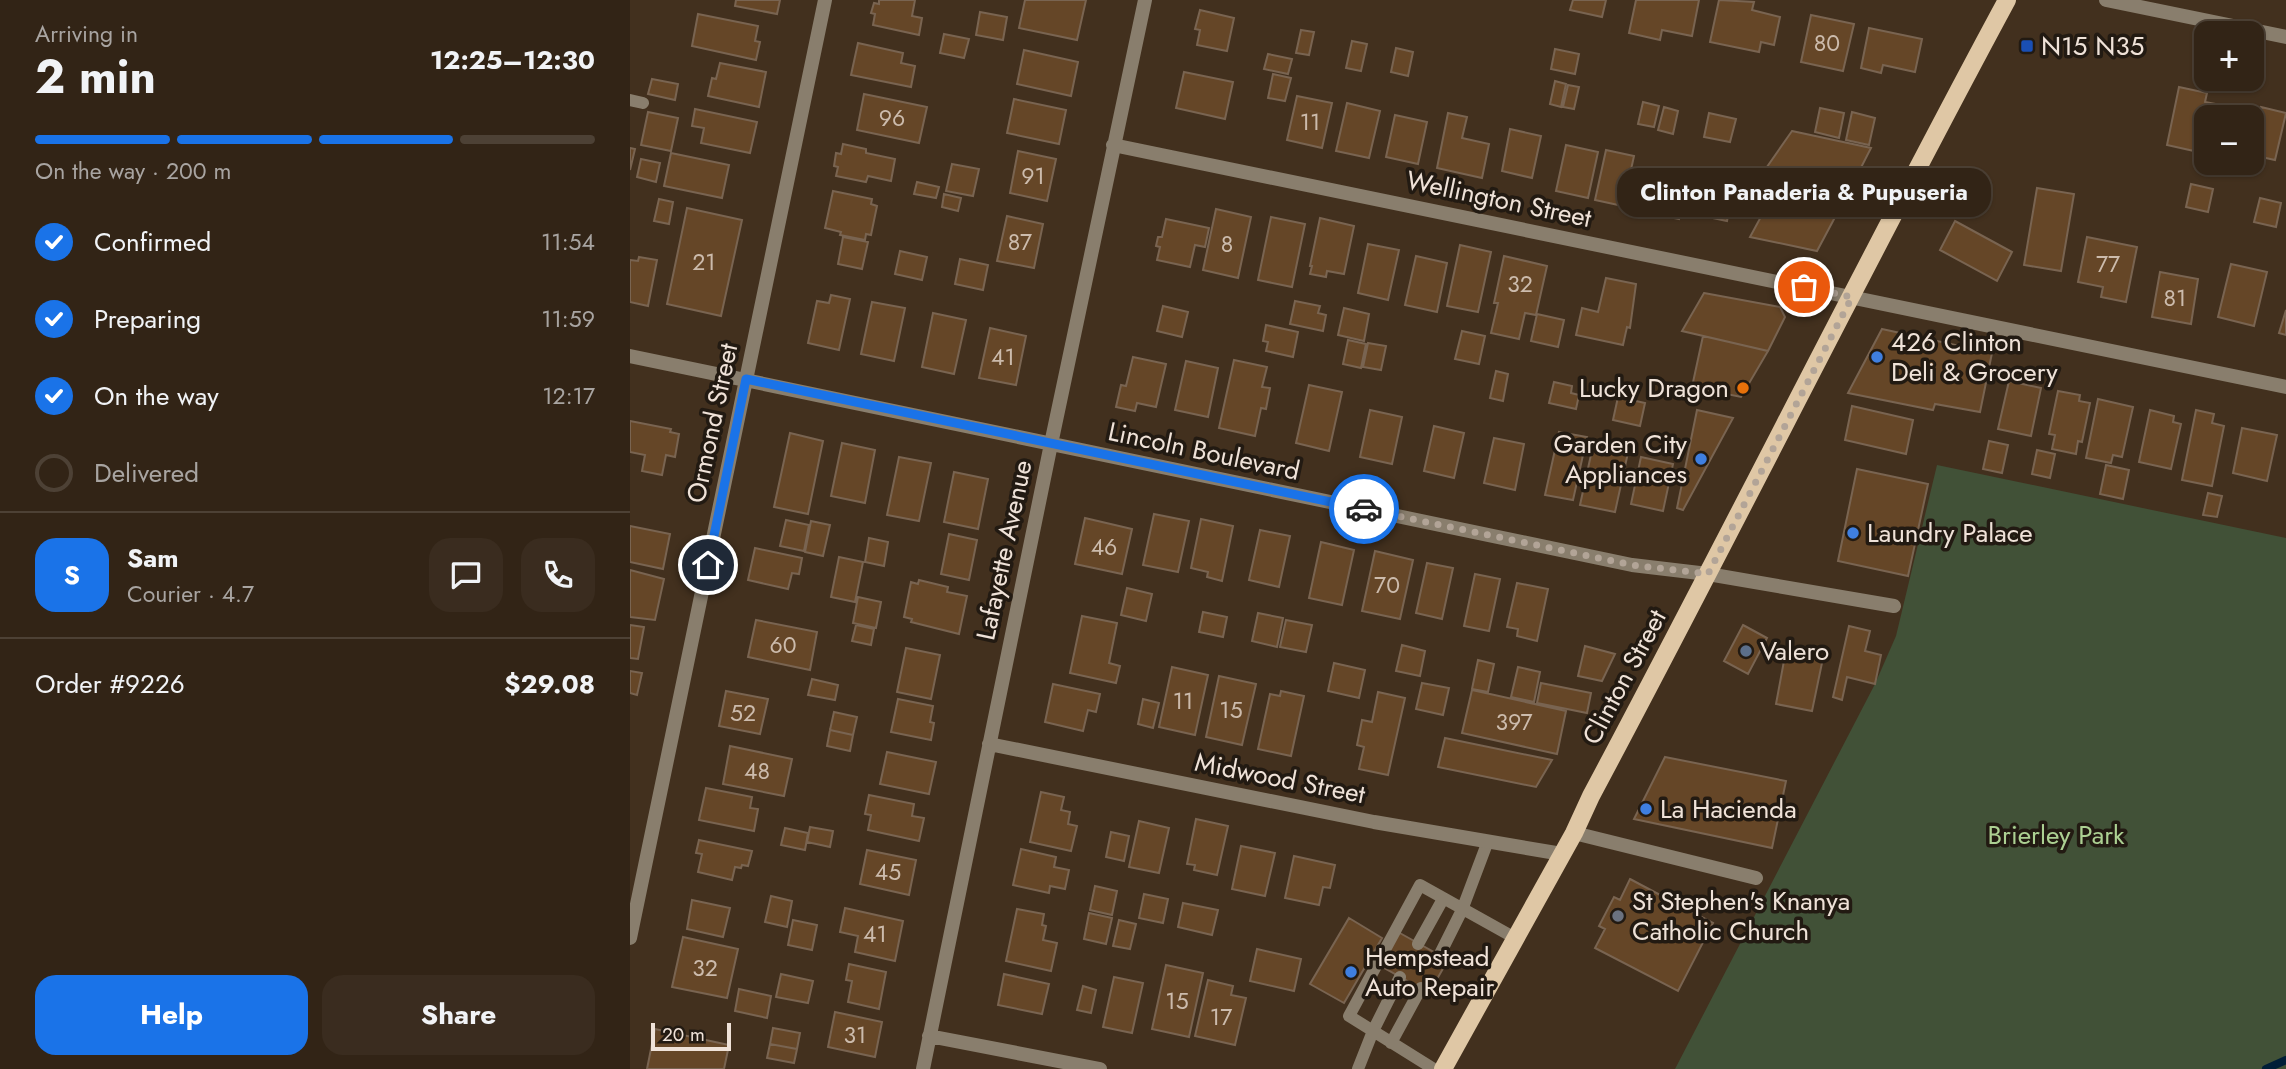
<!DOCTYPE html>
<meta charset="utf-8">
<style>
:root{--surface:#322416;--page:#3a2c1f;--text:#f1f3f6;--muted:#a8a4a1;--line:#4d4135;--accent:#1a73e8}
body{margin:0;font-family:Jost,sans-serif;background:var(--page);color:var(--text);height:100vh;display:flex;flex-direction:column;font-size:26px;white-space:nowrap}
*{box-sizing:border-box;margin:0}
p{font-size:23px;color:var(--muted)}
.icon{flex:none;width:38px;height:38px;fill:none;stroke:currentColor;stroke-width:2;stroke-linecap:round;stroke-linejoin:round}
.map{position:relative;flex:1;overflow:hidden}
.details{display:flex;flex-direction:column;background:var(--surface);width:630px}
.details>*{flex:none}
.buttons{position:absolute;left:1564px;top:21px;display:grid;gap:14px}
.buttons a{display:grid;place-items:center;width:70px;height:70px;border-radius:14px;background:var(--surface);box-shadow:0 2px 5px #0004,0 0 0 2px var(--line);font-size:35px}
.scale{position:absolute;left:21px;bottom:18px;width:80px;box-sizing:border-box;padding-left:7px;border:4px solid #efe2d8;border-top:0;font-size:19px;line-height:24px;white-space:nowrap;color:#efe2d8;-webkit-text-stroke:5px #221a12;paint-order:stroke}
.pin{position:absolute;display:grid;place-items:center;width:60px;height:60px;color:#fff;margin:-30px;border:4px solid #fff;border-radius:50%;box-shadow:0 2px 7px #0007}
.courier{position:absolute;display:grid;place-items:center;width:70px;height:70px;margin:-35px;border:5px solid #1a73e8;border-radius:50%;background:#fff;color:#222;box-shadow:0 2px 9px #0007}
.bubble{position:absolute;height:49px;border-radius:21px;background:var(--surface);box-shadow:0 2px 5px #0004,0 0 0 2px var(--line);font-size:23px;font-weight:700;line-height:49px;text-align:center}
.headline em{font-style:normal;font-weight:700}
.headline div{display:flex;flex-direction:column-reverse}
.headline{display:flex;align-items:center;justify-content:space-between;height:119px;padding:0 35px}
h1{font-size:46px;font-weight:700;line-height:52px}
.bar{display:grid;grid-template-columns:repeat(4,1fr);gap:10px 7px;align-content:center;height:84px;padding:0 35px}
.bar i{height:9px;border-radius:5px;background:var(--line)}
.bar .active{background:var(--accent)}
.bar p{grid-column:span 4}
.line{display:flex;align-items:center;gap:18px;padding:0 35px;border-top:2px solid var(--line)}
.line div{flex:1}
.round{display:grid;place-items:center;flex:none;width:74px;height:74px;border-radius:21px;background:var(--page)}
ol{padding:0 35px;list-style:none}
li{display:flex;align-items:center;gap:21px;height:77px}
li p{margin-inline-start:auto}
li .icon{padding:7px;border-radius:50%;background:var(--accent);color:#fff;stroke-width:4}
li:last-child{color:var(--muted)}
li i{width:38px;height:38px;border:4px solid var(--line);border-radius:50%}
.button{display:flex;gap:14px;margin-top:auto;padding:14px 35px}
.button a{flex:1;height:80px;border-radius:21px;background:var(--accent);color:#fff;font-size:28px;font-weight:700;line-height:80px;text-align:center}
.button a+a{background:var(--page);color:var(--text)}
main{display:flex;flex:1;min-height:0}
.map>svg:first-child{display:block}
</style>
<main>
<section class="details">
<div class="headline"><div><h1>2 min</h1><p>Arriving in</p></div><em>12:25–12:30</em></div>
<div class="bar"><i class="active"></i><i class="active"></i><i class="active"></i><i></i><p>On the way · 200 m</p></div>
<ol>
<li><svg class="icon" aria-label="check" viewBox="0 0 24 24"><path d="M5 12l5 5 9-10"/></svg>Confirmed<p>11:54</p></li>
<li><svg class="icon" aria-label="check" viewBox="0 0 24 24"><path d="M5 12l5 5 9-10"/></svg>Preparing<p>11:59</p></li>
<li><svg class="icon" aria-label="check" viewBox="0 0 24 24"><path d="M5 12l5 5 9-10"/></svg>On the way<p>12:17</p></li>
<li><i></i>Delivered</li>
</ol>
<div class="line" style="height:126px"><b class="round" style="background:var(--accent);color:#fff">S</b><div><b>Sam</b><p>Courier · 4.7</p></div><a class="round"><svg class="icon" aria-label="chat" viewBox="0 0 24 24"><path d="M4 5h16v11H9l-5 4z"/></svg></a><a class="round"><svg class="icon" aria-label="phone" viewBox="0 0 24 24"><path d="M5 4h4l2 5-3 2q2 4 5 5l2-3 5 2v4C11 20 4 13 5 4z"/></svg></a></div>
<div class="line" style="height:91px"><div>Order #9226</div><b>$29.08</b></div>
<div class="button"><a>Help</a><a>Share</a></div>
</section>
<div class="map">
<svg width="1656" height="1069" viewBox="0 0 1656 1069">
<rect width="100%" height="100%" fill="#42301e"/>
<path fill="#415137" d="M1307 465 1656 538V1069H1045L1245 684 1266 636Z"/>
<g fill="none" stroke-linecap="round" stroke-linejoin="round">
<path stroke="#001e37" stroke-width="8" d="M1636 1069 1656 1060"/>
</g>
<path fill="#654627" stroke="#796451" stroke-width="2" d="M106 0H150L147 14 105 6Z
M249 0H285L282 16 292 18 289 35 243 25 245 14 241 13 244 3 249 4Z
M395 0H456L447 40 389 28Z
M943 0H976L972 17 940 10Z
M1006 0H1069L1062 36 1032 30 1030 40 999 33Z
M1089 0 1124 2 1122 10 1150 17 1144 45 1131 42 1129 52 1080 42Z
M570 10 604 18 597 51 567 45 570 30 565 29Z
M350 12 377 17 373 40 346 35Z
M68 14 128 26 125 41 130 42 126 60 62 46Z
M1181 15 1224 24 1213 71 1171 62Z
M1239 28 1292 39 1285 72 1253 65 1251 73 1231 68Z
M671 30 684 32 679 55 666 53Z
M314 34 339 39 334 58 310 53Z
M722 41 737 44 731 71 716 68Z
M228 43 273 53 271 63 285 66 281 87 221 75Z
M766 48 783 52 778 76 761 72Z
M925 49 949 54 945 74 921 69Z
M394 50 448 62 441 96 387 84Z
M638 54 662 59 658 74 634 69Z
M90 63 136 72 129 107 78 96 82 78 86 79Z
M554 72 603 82 595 119 546 108Z
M643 74 661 78 655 101 638 98Z
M22 79 48 84 45 100 18 94Z
M925 81 936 84 931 107 920 104Z
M938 85 949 87 944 109 933 107Z
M1549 87 1577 93 1575 102 1586 104 1584 117H1577V143L1566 141 1564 151 1537 145Z
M234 94 297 107 289 143 227 130Z
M667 96 702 103 692 148 657 140Z
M384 99 436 110 429 144 377 133Z
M1013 102 1029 106 1024 127 1008 124Z
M717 103 750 111 739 158 706 151Z
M1034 107 1048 111 1043 134 1028 130Z
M1631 107 1656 113 1645 160 1622 155V117H1611L1613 110 1630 114Z
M1190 108 1214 113 1209 138 1185 132Z
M65 109 127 122 120 153 71 143 74 128 62 126Z
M18 112 48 118 41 151 11 145Z
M1222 112 1245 118 1239 145 1216 140Z
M818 113 837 117 832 138 859 144 852 178 807 168Z
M1079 113 1106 119 1100 142 1074 137Z
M765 115 797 122 788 164 756 157Z
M880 129 911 136 902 178 872 171Z
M1162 131 1241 148 1219 191 1132 174Z
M213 144 236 149V153L265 159 261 181 238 176 236 182 206 176 208 167 204 166 206 153 211 154Z
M936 145 968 152 958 198 926 191Z
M0 148 5 149 0 170Z
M976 150 1004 156 993 206 965 200Z
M388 151 426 159 417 201 380 193Z
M41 153 99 165 92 198 34 186Z
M11 159 30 163 26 182 7 177Z
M322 164 349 169 343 196 316 191Z
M1080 171 1110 178 1102 212 1099 211 1097 221 1073 216 1075 206H1072Z
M1029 173 1061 180 1054 212 1050 211 1049 219 1020 213Z
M1152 178 1219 191 1187 251 1120 237Z
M287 182 309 187 306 198 284 194Z
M1561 184 1583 189 1578 212 1556 207Z
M1407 188 1444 194 1431 271 1394 265Z
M203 191 242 199 241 204 247 206 241 235 236 234 235 240 210 235 211 232 195 228Z
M314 194 331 198 328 211 312 207Z
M1630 198 1651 203 1646 227 1624 222Z
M29 199 43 202 39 224 24 221Z
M57 208 112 220 91 316 37 304Z
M586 209 621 217 608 278 573 270Z
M377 216 413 224 404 268 367 261Z
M641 217 675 224 662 287 628 280Z
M690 218 724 226 714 274 697 271 696 277 680 274 682 266H680Z
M536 219 579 228 575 247 565 245 560 267 527 260 530 247 526 246 528 237H532Z
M1325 221 1382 252 1367 281 1310 250Z
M213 237 238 242 232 269 208 264Z
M1457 237 1507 247 1496 302 1471 297 1473 287 1448 282Z
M738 244 769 250 758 300 728 293Z
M830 245 861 252 848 312 817 306Z
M270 251 297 257 292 280 265 274Z
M786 256 817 263 807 312 775 305Z
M874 256 917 266 906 315 895 313 889 339 861 333 868 303H864Z
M9 257 27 260 18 306 0 302V260L8 261Z
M330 259 358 265 353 290 325 284Z
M1601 264 1637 272 1624 326 1588 317Z
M1530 272 1568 279 1561 324 1522 317Z
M976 278 1006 284 1000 328 997 327 993 345 946 335 952 308 968 312Z
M1074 293 1150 307 1155 317 1138 351 1052 331Z
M201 295 220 299 209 350 178 343 187 301 199 303Z
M665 301 690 306 688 313 696 315 693 331 660 324Z
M242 302 275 308 264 361 231 354Z
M533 306 558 312 552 337 527 331Z
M714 308 739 314 734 341 708 335Z
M1656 310V335L1649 333Z
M303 313 336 320 324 374 292 367Z
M907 314 934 320 928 347 901 341Z
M636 325 668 332 663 357 636 351 638 342 633 341Z
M360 328 396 336 386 385 349 378Z
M1252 329 1362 353 1350 412 1305 404 1303 410 1218 393Z
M832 331 855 336 849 364 825 359Z
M1073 336 1138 351 1111 397 1062 387Z
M718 340 736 344 731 368 713 364Z
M738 343 756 346 751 370 733 367Z
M503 357 536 364 526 407 507 403 505 411 486 407 491 385 496 386Z
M604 360 637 367 632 387 640 388 636 409 631 408 625 436 589 428Z
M556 361 588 368 578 417 545 410Z
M866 371 878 374 873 401 860 398Z
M1379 381 1411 388 1401 436 1368 429Z
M924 382 942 386 941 393 949 395 946 409 919 403Z
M679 385 712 392 699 451 666 443Z
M1428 391 1450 395 1449 401 1460 403 1452 442 1448 441 1446 454 1422 449 1425 435 1419 434Z
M988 397 1015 403 1010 426 983 420Z
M1468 399 1503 407 1492 457 1483 455 1481 463 1456 458Z
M1222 406 1283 420 1276 454 1215 440Z
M740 410 772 417 762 464 730 457Z
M1067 410 1103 418 1053 510 1047 508Z
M1520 410 1544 416 1543 422 1551 424 1541 469 1509 462Z
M1566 410 1584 414 1582 423 1594 426 1582 486 1552 480Z
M0 421 41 429 40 432 49 434 45 457 36 455 32 475 12 471 15 455 0 452Z
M804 426 834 433 824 478 794 471Z
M1612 428 1647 435 1637 481 1603 473Z
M929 432 957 437 943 500 915 495Z
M160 433 193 441 178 514 144 507Z
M864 438 894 444 885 490 854 483Z
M964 441 999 448 985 512 950 505Z
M1359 441 1378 445 1372 473 1353 469Z
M212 443 245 450 235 503 201 496Z
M1407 450 1425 454 1420 478 1402 474Z
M269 457 301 463 289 521 257 515Z
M1011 457 1043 464 1033 511 1001 504Z
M1476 465 1499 470 1493 499 1470 494Z
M1227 469 1298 484 1278 576 1208 561Z
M324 472 358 479 348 529 314 522Z
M1578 493 1592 496 1587 517 1573 515Z
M524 514 559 521 548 572 513 565Z
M455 518 502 529 492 574 445 564Z
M571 519 603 526 592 581 577 577 578 572 561 568Z
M156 520 179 525 174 551 150 546Z
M181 521 200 525 193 556 175 552Z
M0 526 40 534 33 569 0 562Z
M630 530 660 536 649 587 619 580Z
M319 534 347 540 339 580 311 574Z
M239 538 258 542 254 566 235 562Z
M691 542 724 550 712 605 679 598Z
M125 548 172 558 169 574 162 573 158 589 118 580Z
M745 551 783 560 770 619 732 611Z
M209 557 233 562 225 602 201 597Z
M797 563 823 568 812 619 786 613Z
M0 570 34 579 25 620 0 617Z
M845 574 870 579 859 631 834 626Z
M289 580 318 587 317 592 337 596 329 634 281 622 282 619 274 617 281 582 288 584Z
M887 583 918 589 907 641 887 636 888 629 877 627Z
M497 588 522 594 516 621 491 615Z
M228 597 251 602 246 628 223 623Z
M573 612 597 617 593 637 569 632Z
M628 613 653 618 647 647 622 641Z
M452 616 487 623 479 663 490 666 486 683 440 673Z
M126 620 187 632 180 670 118 657Z
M656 620 682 625 676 652 650 647Z
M0 625 14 627 8 659 0 658Z
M226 625 244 629 241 645 222 641Z
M1113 625 1137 638 1118 674 1094 661Z
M1219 626 1240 631 1235 651 1251 655 1245 684 1217 677 1212 700 1203 697Z
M772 645 795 651 790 676 766 671Z
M955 646 985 654 972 681 948 676Z
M276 648 310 655 301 699 267 692Z
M1156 650 1193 658 1182 711 1146 704Z
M848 660 864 664 858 692 842 689Z
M704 663 735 670 729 698 698 691Z
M542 667 578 675 565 735 529 727Z
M888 667 910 672 904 702 881 697Z
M0 671 12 673 7 695 0 693Z
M589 676 626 684 612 745 576 737Z
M182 679 208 685 205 700 178 695Z
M792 683 819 688 813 715 786 709Z
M911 683 961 693 957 713 907 703Z
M423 684 470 694 466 712 458 710 453 731 415 722Z
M842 690 936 711 927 754 832 733Z
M96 691 138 699 130 734 89 726Z
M651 691 674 696 661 756 628 749 640 694 650 696Z
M748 692 775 698 758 775 729 769 734 747 727 745 732 720 742 722Z
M268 699 303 706 300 722 304 723 301 740 261 732Z
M513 699 529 703 523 728 508 724Z
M204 712 227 717 223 735 200 730Z
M200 730 223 735 220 751 197 746Z
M815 738 922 760 906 787 808 767Z
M100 746 162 759 154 796 93 784Z
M257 752 306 762 299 794 250 784Z
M1035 757 1156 781 1142 848 1004 819Z
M76 788 122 797 120 808 128 809 124 831 69 820Z
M411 792 434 797 431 810 440 812 438 824 447 826 441 851 400 842Z
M239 795 284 804 282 816 294 818 289 841 238 830 241 815 235 814Z
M566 819 598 826 587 875 564 870 565 865 557 864Z
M509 821 539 828 529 873 499 867Z
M180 827 203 831 200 847 177 842Z
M155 828 178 833 175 850 151 845Z
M481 832 499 836 494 861 476 857Z
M69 840 122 851 118 866 112 865 111 868 105 867 102 880 68 872 72 854 66 853Z
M611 846 645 853 635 896 602 889Z
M391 849 426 857 424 867 439 870 435 889 420 886 419 893 383 885Z
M237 850 286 860 279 895 230 884Z
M664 856 705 865 700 888 693 887 689 905 655 898Z
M1000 879 1083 923 1048 991 965 948 975 929 969 926 984 897 990 900Z
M465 886 487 891 482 915 460 910Z
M514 894 538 899 533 923 509 918Z
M141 896 162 901 157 927 135 922Z
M62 900 100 908 93 937 57 929Z
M553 903 588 910 582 935 548 927Z
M215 908 273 921 265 961 225 952 228 936 210 932Z
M387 909 414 914 412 925 416 926 413 940 427 943 421 971 376 961Z
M459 913 482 918 476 944 454 939Z
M719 918 752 938 714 1003 680 984Z
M163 920 187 925 182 950 158 945Z
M489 920 506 924 500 949 483 946Z
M768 932 818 960 799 993 749 965Z
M53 937 108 949 97 998 42 987Z
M627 949 671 959 664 991 620 981Z
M219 964 256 972 249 1009 218 1002 222 981 216 980Z
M536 965 573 973 559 1037 522 1029Z
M151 974 183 981 178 1003 146 997Z
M374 974 419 984 412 1014 368 1005Z
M484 977 513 983 502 1033 473 1027Z
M578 980 603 986 601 995 616 998 605 1045 565 1036Z
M453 986 466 990 461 1013 447 1010Z
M109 989 141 996 137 1018 105 1011Z
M205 1012 252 1022 245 1057 198 1047Z
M143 1028 170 1033 167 1049 140 1044Z
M25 1029 99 1045 94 1069H17Z
M140 1044 167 1049 164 1063 137 1058Z"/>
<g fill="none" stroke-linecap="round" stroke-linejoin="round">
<path stroke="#897e6d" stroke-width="12" d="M0 100 13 103
M788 944 813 899
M809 956 832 910 858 841
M761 1043 791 988
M728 1069 743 1031 770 977
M804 1069 719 1016 790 885 885 938"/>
<path stroke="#897e6d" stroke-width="14" d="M1476 0 1656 37
M483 145 1656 387
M0 356 1002 565 1078 574 1264 606
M359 744 744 822 932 854
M944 833 1126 878
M0 938 195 0
M299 1036 470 1069
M293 1069 421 444 515 0"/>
<path stroke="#dfc7a5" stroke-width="18" d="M813 1069 944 833 961 796C1102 532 1235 263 1377 0"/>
</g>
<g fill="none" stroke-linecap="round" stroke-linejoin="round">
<path stroke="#b2a497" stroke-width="7" stroke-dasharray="0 12.6" d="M734 509 1002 565 1078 574 1222 297 1174 287"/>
<path stroke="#1a73e8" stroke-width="9" d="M78 565 116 379 734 509"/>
</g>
<rect fill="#1a4fb4" stroke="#221a12" stroke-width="2.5" x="1390" y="39" width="14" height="14" rx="3.5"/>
<g fill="#3f7fe0" stroke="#221a12" stroke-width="2.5">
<circle cx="1247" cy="357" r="7"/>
<circle cx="1071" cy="459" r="7"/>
<circle cx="1223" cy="533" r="7"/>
<circle cx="1016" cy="809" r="7"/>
<circle cx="721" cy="972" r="7"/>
</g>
<circle fill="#e8710a" stroke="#221a12" stroke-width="2.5" cx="1113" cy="388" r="7"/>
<circle fill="#5c6f8a" stroke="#221a12" stroke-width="2.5" cx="1116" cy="651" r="7"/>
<circle fill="#6b7280" stroke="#221a12" stroke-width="2.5" cx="988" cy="916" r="7"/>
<g text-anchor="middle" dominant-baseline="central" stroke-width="7" stroke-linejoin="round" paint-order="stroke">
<g font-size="23" fill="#ccbbac">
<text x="1197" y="43">80</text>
<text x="262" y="118">96</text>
<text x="680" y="122">11</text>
<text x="403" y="176">91</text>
<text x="390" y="242">87</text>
<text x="597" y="244">8</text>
<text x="74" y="262">21</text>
<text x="1478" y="264">77</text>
<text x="890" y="284">32</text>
<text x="1545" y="298">81</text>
<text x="373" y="357">41</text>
<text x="474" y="547">46</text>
<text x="757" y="585">70</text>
<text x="153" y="645">60</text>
<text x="553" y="701">11</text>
<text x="601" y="710">15</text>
<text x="113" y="713">52</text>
<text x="884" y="722">397</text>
<text x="127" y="771">48</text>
<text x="258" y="872">45</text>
<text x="245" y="934">41</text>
<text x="75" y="968">32</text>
<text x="547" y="1001">15</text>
<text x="591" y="1017">17</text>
<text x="225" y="1035">31</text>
</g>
<g font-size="26" fill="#efe2d8" stroke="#221a12" text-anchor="start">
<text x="1411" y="46">N15 N35</text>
<text x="1261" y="342">426 Clinton<tspan x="1261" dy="30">Deli &amp; Grocery</tspan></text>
<text x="1099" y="388" text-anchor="end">Lucky Dragon</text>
<text x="1057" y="444" text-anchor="end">Garden City<tspan x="1057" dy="30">Appliances</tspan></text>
<text x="1237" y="533">Laundry Palace</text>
<text x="1130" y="651">Valero</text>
<text x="1030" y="809">La Hacienda</text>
<text x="1002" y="901">St Stephen's Knanya<tspan x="1002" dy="30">Catholic Church</tspan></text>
<text x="735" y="957">Hempstead<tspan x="735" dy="30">Auto Repair</tspan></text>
</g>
<g font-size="26" fill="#efe2d8" stroke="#221a12">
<text transform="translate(869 199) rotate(12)">Wellington Street</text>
<text transform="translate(82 423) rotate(-78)">Ormond Street</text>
<text transform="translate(574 451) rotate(12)">Lincoln Boulevard</text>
<text transform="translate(374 550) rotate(-78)">Lafayette Avenue</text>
<text transform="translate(994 677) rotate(-62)">Clinton Street</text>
<text transform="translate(650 778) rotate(11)">Midwood Street</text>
</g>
<g font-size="26" fill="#acd092" stroke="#221a12">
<text x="1426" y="835">Brierley Park</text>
</g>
</g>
</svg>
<div class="buttons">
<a>+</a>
<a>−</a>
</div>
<div class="scale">20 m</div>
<div class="pin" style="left:1174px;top:287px;background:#ea580c"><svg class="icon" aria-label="bag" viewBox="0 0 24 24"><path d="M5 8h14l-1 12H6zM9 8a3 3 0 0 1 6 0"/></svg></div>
<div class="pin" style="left:78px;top:565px;background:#1f2937"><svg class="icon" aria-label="home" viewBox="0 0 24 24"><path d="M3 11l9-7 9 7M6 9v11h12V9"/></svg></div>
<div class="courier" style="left:734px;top:509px"><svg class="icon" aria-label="car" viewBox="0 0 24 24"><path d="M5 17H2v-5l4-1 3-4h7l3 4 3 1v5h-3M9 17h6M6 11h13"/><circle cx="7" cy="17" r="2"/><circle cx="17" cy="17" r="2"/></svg></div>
<div class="bubble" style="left:987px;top:168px;width:374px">Clinton Panaderia &amp; Pupuseria</div>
</div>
</main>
